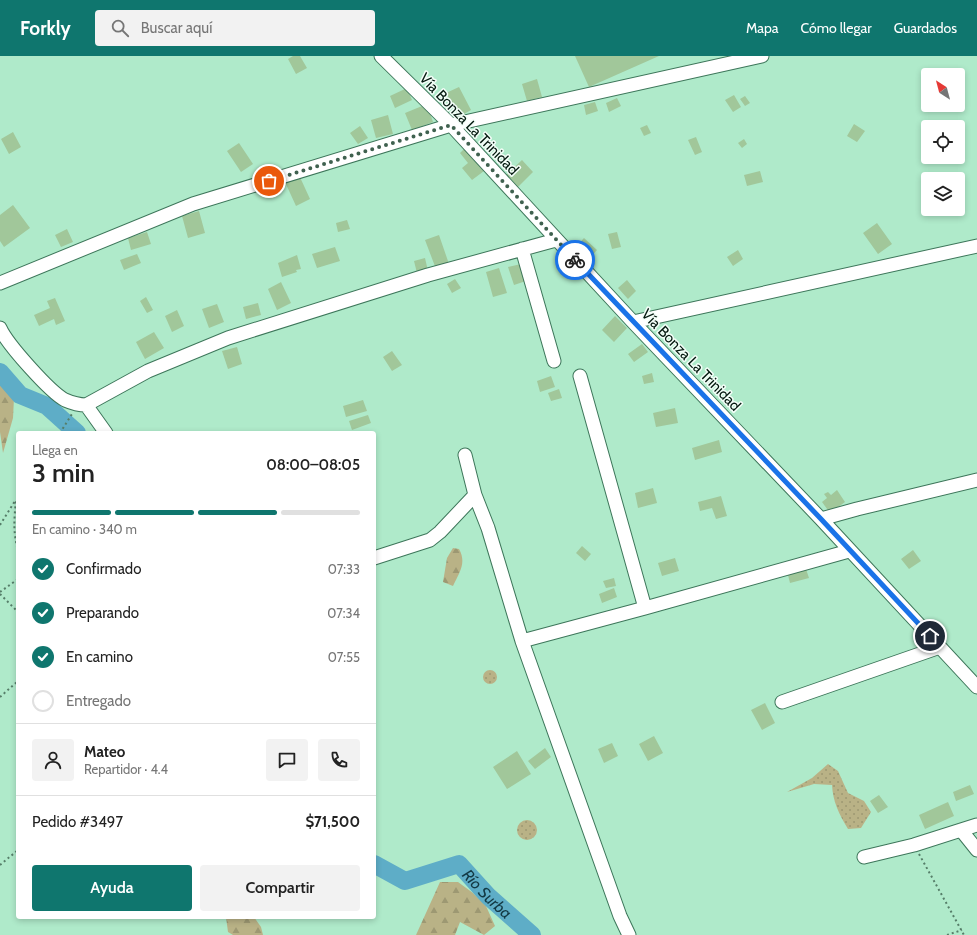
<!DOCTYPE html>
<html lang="es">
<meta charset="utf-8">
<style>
:root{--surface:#fff;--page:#f2f2f2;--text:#222;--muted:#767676;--line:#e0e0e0;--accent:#0f766e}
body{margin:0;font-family:Cabin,sans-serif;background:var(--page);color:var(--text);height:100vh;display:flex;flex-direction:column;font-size:15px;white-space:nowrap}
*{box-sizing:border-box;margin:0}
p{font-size:13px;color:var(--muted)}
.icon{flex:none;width:22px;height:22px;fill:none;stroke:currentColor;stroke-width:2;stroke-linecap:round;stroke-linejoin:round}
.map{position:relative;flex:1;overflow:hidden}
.sheet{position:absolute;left:16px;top:375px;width:360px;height:488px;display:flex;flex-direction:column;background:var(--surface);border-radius:4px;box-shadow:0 2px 6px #0003}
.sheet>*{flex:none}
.needle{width:26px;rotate:324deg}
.controls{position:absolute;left:921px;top:12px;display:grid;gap:8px}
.controls a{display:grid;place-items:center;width:44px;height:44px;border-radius:4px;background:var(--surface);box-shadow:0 2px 6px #0003;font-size:20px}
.pin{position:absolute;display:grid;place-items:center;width:34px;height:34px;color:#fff;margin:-17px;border:2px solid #fff;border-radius:50%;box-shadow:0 1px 4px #0007}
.courier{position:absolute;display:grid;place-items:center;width:40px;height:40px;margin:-20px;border:3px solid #1a73e8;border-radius:50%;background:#fff;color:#222;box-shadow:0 1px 5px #0007}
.head em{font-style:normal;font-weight:600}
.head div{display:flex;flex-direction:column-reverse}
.head{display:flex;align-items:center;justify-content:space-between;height:68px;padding:0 16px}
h1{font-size:26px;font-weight:600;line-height:30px}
.bar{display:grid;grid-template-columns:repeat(4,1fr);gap:6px 4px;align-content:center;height:48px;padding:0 16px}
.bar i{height:5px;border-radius:3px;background:var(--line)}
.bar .selected{background:var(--accent)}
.bar p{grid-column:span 4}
.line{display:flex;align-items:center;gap:10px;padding:0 16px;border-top:1px solid var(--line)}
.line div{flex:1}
.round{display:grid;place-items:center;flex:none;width:42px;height:42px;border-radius:4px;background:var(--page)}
ol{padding:0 16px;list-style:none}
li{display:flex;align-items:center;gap:12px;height:44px}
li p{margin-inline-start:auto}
li .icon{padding:4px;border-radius:50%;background:var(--accent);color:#fff;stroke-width:4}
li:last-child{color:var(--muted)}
li i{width:22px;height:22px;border:2px solid var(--line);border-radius:50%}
.cta{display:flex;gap:8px;margin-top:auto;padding:8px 16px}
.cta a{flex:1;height:46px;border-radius:4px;background:var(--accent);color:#fff;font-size:16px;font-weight:600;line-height:46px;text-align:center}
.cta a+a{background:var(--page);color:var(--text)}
header{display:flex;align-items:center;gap:24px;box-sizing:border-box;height:56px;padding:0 20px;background:var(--accent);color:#fff}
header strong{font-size:19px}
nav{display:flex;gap:22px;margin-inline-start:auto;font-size:14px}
.search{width:280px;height:36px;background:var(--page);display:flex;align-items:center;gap:10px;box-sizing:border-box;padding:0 14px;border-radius:4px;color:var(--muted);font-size:15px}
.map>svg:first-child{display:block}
</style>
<header>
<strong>Forkly</strong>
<div class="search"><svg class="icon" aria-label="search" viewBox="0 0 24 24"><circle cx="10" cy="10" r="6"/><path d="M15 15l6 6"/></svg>Buscar aquí</div>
<nav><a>Mapa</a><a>Cómo llegar</a><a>Guardados</a></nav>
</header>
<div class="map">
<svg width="977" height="879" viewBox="0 0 977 879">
<defs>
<pattern id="grass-dots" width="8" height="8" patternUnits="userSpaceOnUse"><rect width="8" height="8" fill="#b9b286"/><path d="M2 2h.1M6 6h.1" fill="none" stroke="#9d9872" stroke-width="1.8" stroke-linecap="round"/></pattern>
<pattern id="forest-firs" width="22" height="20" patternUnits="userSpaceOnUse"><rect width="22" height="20" fill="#b9b286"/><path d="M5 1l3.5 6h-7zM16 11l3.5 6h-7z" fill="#9d9872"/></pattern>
</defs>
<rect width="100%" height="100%" fill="#afeaca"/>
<path fill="url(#grass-dots)" d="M483 621a7 7 0 1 1 14 0a7 7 0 1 1-14 0Z
M828 708 838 715 848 737 864 745 871 756 861 772 848 773C839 758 833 746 832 729L814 728 787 736 812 722Z
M517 774a10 10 0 1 1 20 0a10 10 0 1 1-20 0Z"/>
<path fill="url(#forest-firs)" d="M0 328 14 342 13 362 3 397 0 376Z
M453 492 459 493C467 507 459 517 453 530L443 526 447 502Z
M440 826H458L473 837 486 850 495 870 484 879 460 866 455 879H416Z
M226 861H254L261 871 263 879H233L228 876Z"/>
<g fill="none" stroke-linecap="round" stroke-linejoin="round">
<g stroke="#5eadc7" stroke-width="18">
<path d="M0 316 20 339 47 350 77 377"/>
<path id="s1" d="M374 808 405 825 459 808 488 840 532 879"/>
</g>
</g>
<path fill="#a1c79a" d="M293 0H300L307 12 296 18 288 3Z
M575 0H659L589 31Z
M537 23 542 41 527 45 522 28Z
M459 31 471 54 459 61 446 37Z
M407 32 412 44 395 52 390 40Z
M734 39 741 51 733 56 725 44Z
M745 40 750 47 745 50 740 43Z
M617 42 621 50 609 56 606 47Z
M595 46 598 55 586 59 584 49Z
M427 48 433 66 412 74 405 57Z
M388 59 393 78 376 82 371 64Z
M854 68 865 75 857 86 847 80Z
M647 69 651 77 644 80 640 72Z
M360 70 368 82 358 88 350 77Z
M13 76 21 91 9 98 1 83Z
M696 81 702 96 695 99 688 84Z
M744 83 747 88 742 92 738 87Z
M239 87 253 108 241 116 227 95Z
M465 92 484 115 472 124 462 112 468 107 460 97Z
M522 104 533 116 517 132 505 120Z
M760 115 763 126 747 130 744 119Z
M299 119 310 143 296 150 285 126Z
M270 129 274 137 266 141 262 133Z
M13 149 30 172 4 191 0 185V159Z
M199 155 205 177 188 182 182 160Z
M347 164 350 173 338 176 336 167Z
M877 167 892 188 878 198 863 177Z
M67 173 73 186 61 191 55 179Z
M147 176 151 188 131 194 128 182Z
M617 176 621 191 612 193 608 178Z
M439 179 449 208 436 213 425 184Z
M584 182 597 194 587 205 574 193Z
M335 191 340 205 317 212 312 198Z
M738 194 743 203 733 210 727 201Z
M137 198 141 207 124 214 120 204Z
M297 199 301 213 296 214 297 216 282 221 278 207Z
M425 202 428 215 417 217 414 205Z
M521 208 526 225 514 229 508 211Z
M499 212 507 237 493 241 486 216Z
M455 223 461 232 452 237 447 228Z
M627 224 636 235 628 243 618 232Z
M281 226 291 247 277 254 268 233Z
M146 241 153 254 147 257 140 245Z
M55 242 65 265 56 269 54 263 39 270 34 259 50 252 47 245Z
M258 247 261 259 246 263 243 251Z
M217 248 224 266 209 272 202 253Z
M177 254 184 270 172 276 165 260Z
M615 260 627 272 614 286 602 274Z
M154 276 164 292 145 303 136 286Z
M642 288 648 296 634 306 628 298Z
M237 291 242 308 228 313 222 295Z
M392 295 402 309 392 315 383 301Z
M652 317 654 326 644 328 642 320Z
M551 320 555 331 540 336 537 325Z
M559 333 562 342 551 345 548 337Z
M363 344 367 355 346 361 343 350Z
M675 352 678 367 656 371 653 357Z
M368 359 371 367 352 374 349 365Z
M719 384 722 396 695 404 692 392Z
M653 432 657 447 638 452 635 437Z
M837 434 845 446 830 457 822 446 827 442 824 438 828 436 831 439Z
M721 440 727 460 716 463 712 452 700 455 698 446Z
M582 490 591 498 585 505 576 497Z
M913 494 921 505 909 513 901 503Z
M675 502 679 515 662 520 658 507Z
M805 510 809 522 790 527 787 515Z
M614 522 616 530 606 532 603 525Z
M614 532 617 541 602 547 599 538Z
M765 647 775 667 762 674 751 654Z
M654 680 663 697 648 705 639 688Z
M612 687 618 700 604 707 598 693Z
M545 692 551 701 535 713 528 705Z
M517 695 531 718 507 733 493 711Z
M970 729 974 738 956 745 953 736Z
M879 739 888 751 878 757 870 745Z
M948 746 954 760 925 773 919 759Z"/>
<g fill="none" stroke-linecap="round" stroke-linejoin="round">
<defs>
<path id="minor" d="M381 0 451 69 633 266 821 463 977 631
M522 193 554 305
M0 227 193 148 451 69 762 0
M633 266 977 190
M0 272C7 288 50 336 65 344 72 347 78 349 86 349L148 315 228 282 428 219 556 184
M580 320 645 552
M86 349 106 377
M465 399 475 439 488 472 522 585 620 860 629 879
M821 463 857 453 977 424
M374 502 430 484 440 476 475 439
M522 585 645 552 849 495
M782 646 940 591
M961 774 977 794
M864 801 914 789 977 769"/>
</defs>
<use href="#minor" stroke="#3d765a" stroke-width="15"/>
<path stroke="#567e69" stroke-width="2" stroke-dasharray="2 3" stroke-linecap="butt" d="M60 377 72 358
M18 441 16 444C14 465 13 475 18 495
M0 469 15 445
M0 536 18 523
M0 538 18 556
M0 641 18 625
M919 798 964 879
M0 809 18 794
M947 879 962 874"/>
<use href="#minor" stroke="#fff" stroke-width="13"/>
</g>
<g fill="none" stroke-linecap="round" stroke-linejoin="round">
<path stroke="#3f614f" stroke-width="4" stroke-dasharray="0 7.2" d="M269 125 451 69 575 204"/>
<path stroke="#1a73e8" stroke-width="5" d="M575 204 821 463 930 580"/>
</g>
<g text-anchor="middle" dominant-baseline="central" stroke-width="3" stroke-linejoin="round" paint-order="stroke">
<g font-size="15" fill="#02170d" stroke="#f3fef8">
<text transform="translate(469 68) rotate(46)">Vía Bonza La Trinidad</text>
<text transform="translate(691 304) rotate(46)">Vía Bonza La Trinidad</text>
</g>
<g font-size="16" font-style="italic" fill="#133944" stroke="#f3fef8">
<text stroke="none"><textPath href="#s1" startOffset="133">Río Surba</textPath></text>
</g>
</g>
</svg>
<div class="controls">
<a><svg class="needle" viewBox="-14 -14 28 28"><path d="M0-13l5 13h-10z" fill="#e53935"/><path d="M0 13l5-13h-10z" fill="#767676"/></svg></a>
<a><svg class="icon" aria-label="locate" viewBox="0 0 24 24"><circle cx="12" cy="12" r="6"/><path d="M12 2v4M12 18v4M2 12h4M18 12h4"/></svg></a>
<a><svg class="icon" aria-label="layers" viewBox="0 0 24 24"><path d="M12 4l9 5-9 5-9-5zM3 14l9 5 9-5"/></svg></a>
</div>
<div class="pin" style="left:269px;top:125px;background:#ea580c"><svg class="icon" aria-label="bag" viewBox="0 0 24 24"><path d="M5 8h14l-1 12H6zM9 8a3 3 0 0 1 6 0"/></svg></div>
<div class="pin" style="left:930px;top:580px;background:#1f2937"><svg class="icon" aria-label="home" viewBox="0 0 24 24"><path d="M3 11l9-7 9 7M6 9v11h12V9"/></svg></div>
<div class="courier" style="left:575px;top:204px"><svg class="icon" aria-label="bike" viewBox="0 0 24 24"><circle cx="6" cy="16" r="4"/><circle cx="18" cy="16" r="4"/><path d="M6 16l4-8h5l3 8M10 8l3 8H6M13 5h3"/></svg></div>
<section class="sheet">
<div class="head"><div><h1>3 min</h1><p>Llega en</p></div><em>08:00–08:05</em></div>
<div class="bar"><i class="selected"></i><i class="selected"></i><i class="selected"></i><i></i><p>En camino · 340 m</p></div>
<ol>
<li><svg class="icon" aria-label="check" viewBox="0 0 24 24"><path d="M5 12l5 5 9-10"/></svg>Confirmado<p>07:33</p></li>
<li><svg class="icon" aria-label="check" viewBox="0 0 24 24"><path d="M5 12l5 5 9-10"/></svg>Preparando<p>07:34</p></li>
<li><svg class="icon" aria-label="check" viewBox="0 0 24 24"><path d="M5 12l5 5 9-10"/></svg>En camino<p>07:55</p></li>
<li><i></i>Entregado</li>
</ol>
<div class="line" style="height:72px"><a class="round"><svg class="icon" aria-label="person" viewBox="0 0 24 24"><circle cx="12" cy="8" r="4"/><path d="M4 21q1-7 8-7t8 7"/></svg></a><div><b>Mateo</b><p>Repartidor · 4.4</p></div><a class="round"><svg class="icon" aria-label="chat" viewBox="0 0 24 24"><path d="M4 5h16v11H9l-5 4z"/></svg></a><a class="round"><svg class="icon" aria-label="phone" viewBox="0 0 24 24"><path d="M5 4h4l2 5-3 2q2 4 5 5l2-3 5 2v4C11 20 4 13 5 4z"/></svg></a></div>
<div class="line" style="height:52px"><div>Pedido #3497</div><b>$71,500</b></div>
<div class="cta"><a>Ayuda</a><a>Compartir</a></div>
</section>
</div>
